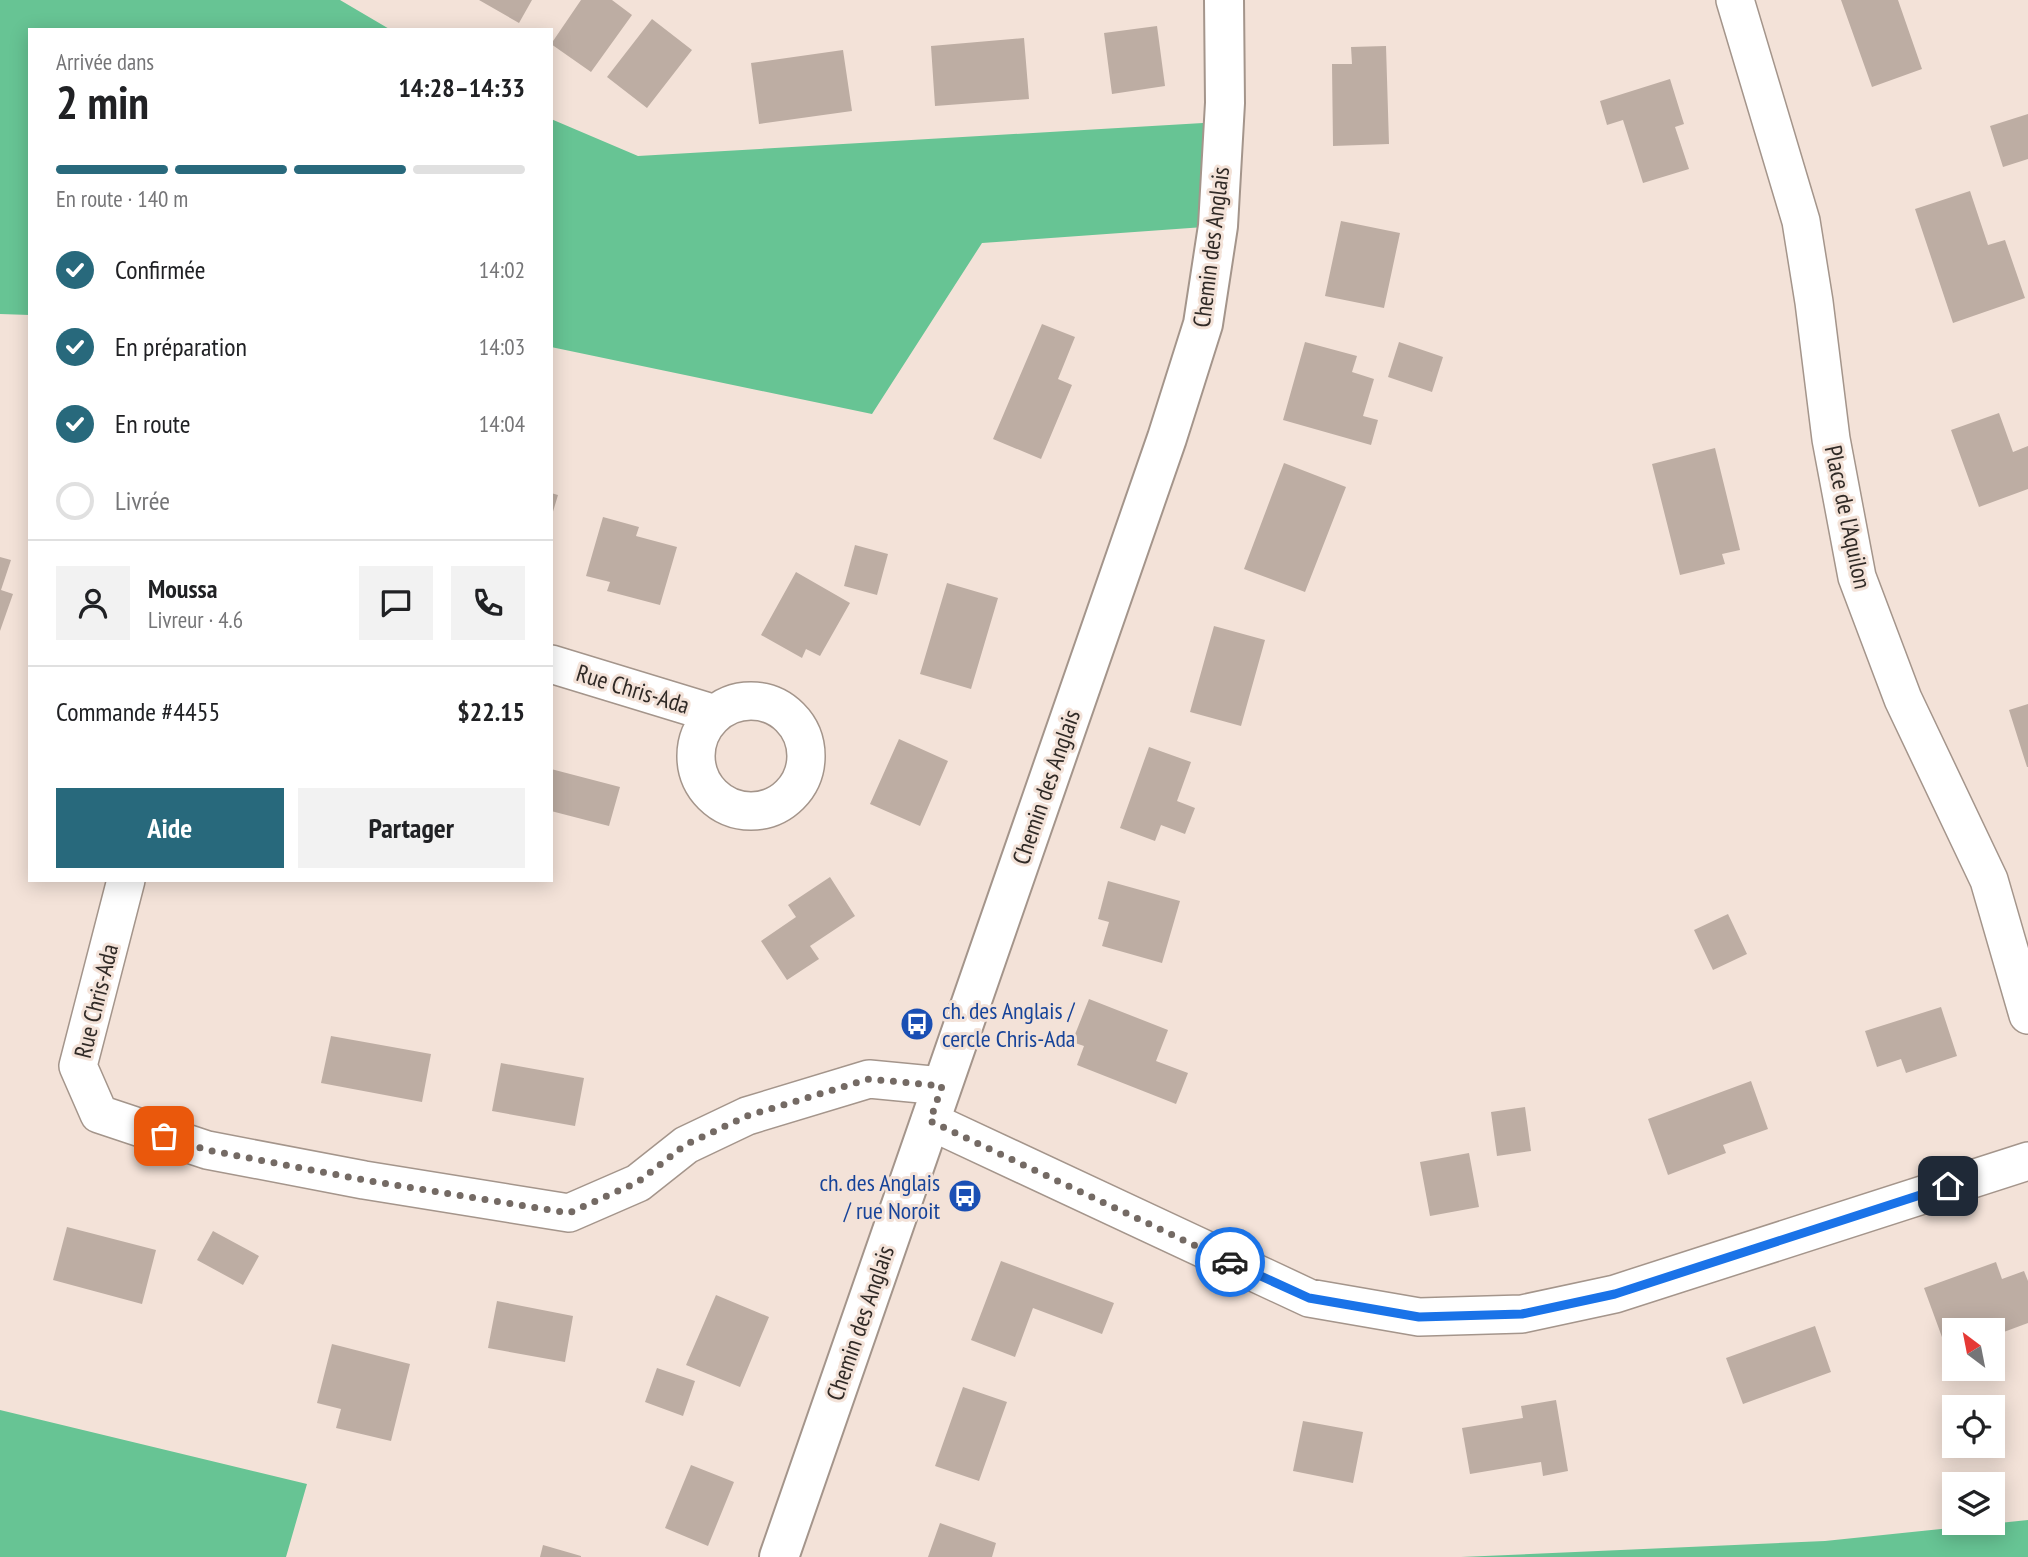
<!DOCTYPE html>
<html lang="fr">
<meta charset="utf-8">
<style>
:root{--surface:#fff;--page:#f2f2f2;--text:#202124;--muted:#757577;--line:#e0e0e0;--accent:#28697c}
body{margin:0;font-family:"PT Sans Narrow",sans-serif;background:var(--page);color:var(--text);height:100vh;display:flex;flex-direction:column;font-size:26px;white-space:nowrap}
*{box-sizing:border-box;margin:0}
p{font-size:23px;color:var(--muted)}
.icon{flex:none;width:38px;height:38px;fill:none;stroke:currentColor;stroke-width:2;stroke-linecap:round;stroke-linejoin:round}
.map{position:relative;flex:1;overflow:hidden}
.sheet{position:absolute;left:28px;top:28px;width:525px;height:854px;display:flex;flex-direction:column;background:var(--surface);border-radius:0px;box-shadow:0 4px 18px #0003}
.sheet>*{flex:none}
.needle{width:46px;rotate:328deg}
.controls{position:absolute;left:1942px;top:1318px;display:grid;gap:14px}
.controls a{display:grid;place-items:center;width:63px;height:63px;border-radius:0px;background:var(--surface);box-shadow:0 4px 18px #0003;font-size:35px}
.pin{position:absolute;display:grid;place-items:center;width:60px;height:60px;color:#fff;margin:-30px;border-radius:14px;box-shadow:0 4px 10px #0006}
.courier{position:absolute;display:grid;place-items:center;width:70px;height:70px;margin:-35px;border:5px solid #1a73e8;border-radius:50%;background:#fff;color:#222;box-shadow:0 2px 9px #0007}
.summary em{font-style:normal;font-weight:700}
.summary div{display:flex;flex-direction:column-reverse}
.summary{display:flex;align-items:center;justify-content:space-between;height:119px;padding:0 28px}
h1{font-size:46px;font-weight:700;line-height:52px}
.bar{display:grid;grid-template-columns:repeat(4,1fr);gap:10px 7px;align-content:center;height:84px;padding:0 28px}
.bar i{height:9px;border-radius:5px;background:var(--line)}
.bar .active{background:var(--accent)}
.bar p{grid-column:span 4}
.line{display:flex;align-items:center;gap:18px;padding:0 28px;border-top:2px solid var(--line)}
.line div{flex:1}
.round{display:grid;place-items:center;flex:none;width:74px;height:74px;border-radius:0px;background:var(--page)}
ol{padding:0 28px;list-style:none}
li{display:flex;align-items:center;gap:21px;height:77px}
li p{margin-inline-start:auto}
li .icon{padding:7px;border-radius:50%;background:var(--accent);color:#fff;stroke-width:4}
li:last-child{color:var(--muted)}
li i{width:38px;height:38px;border:4px solid var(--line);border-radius:50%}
.cta{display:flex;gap:14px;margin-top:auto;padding:14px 28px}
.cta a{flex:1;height:80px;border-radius:0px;background:var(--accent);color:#fff;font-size:28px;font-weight:700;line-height:80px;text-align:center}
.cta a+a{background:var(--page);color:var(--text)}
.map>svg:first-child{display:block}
</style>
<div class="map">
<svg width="2028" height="1557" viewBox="0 0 2028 1557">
<rect width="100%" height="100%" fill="#f3e2d8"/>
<path fill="#67c494" d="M0 0H340L391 30H30V315L0 314Z
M551 119 638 156 1220 122 1218 226 982 243 872 414 551 347Z
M0 1410 307 1484 286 1557H0Z
M2028 1520V1557H1461L1825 1541Z"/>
<path fill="#bdada3" d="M479 0H532L519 23Z
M581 0H612L632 15 591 72 551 44Z
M1841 0H1898L1922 69 1872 87Z
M652 19 692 50 647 108 607 77Z
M1157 26 1165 86 1112 94 1104 33Z
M1024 38 1029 99 935 106 931 46Z
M1386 46 1389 144 1333 146 1332 64H1352L1351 47Z
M843 50 852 111 759 124 751 63Z
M1670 79 1684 124 1675 127 1689 169 1643 183 1623 120 1607 125 1600 101Z
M2028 114V159L2003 167 1990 126Z
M1970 191 1988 245 2005 240 2025 298 1953 323 1915 209Z
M1341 221 1400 233 1384 308 1325 296Z
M1042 324 1075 337 1058 379 1072 385 1041 459 993 439Z
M1305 342 1357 356 1352 372 1374 379 1363 416 1378 420 1371 445 1283 420Z
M1399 342 1443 357 1432 392 1388 377Z
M1999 413 2013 452 2028 446V489L1979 507 1951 430Z
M1715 448 1740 550 1722 554 1725 564 1680 575 1652 464Z
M1284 463 1346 487 1305 592 1244 569Z
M551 493 558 495 552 515H551Z
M603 517 639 527 636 536 677 547 660 605 607 591 610 582 586 576Z
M855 545 888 554 877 595 844 586Z
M0 557 11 560 1 590 13 594 0 631Z
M796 572 850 603 820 656 806 649 802 658 761 635Z
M947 583 998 598 971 689 920 674Z
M1214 626 1265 640 1241 726 1190 712Z
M2028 704V767H2027L2009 710Z
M899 739 948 761 920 826 870 804Z
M1149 747 1191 762 1177 801 1195 808 1185 834 1161 825 1155 841 1120 828Z
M551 769 620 787 609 826 551 811Z
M830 877 855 916 810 946 819 959 787 980 761 941 796 917 788 905Z
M1108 881 1180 901 1162 963 1102 946 1109 922 1098 919Z
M1728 914 1747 954 1713 970 1694 930Z
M1089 999 1168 1030 1156 1061 1188 1073 1176 1104 1077 1065 1084 1046 1072 1042Z
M1941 1007 1957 1056 1906 1073 1901 1059 1877 1067 1865 1031Z
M331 1036 431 1054 422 1102 321 1083Z
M501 1063 584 1078 575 1126 492 1111Z
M1751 1081 1768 1129 1723 1145 1726 1153 1668 1175 1648 1119Z
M1525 1107 1531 1151 1497 1156 1491 1112Z
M1469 1153 1479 1207 1430 1216 1420 1162Z
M67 1227 156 1250 142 1304 53 1280Z
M213 1231 259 1256 243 1285 197 1260Z
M1001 1261 1114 1303 1102 1334 1033 1308 1015 1357 971 1340Z
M1996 1262 2002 1279 2024 1271 2028 1281V1323L1993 1336V1330H1955V1345L1946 1348 1924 1288Z
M716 1295 769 1317 740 1387 686 1365Z
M497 1301 573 1316 565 1362 488 1348Z
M1815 1326 1831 1372 1743 1404 1726 1358Z
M332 1344 410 1364 391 1441 336 1428 341 1409 317 1403Z
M657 1368 695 1381 683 1416 645 1402Z
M963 1387 1007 1402 979 1481 935 1466Z
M1556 1400 1568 1471 1543 1476 1541 1462 1470 1474 1462 1428 1523 1418 1521 1406Z
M1303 1421 1363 1432 1353 1483 1293 1471Z
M691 1465 734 1482 708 1546 665 1528Z
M940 1523 996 1543 992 1557H928Z
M543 1545 581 1556V1557H540Z"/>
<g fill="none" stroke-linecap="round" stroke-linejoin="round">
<defs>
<path id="street" d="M1735 0 1801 221 1814 302 1831 439 1857 577 1903 699 1989 880 2028 1015
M551 664 715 714
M696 756a55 55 0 1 1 110 0a55 55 0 1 1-110 0Z
M126 880 78 1066 99 1114 207 1150 364 1180 569 1213 638 1183 686 1145 747 1116 869 1079 942 1086
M930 1121 1309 1298 1419 1317 1522 1314 1615 1294 2028 1161"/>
<path id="secondary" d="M779 1557 1167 438 1203 324 1218 226 1225 103 1224 0"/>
</defs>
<use href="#street" stroke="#a4958b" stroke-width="40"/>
<use href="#secondary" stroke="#a4958b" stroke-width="42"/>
<use href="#street" stroke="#fff" stroke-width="37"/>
<use href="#secondary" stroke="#fff" stroke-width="38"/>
</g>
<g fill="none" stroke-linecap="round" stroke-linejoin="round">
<path stroke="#746a64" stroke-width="7" stroke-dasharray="0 12.6" d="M164 1136 207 1150 364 1180 569 1213 638 1182 685 1145 747 1116 869 1079 942 1086 930 1121 1230 1262"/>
<path stroke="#1a73e8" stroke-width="9" d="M1230 1262 1309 1298 1419 1317 1522 1314 1615 1294 1948 1186"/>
</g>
<defs>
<symbol id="bus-disc" viewBox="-11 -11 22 22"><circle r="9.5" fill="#1a4fb4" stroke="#f3e2d8"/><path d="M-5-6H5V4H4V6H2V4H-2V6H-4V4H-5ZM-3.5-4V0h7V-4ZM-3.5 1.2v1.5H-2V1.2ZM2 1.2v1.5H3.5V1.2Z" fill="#fff"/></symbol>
</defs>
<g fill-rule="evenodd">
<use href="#bus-disc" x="898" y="1005" width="38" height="38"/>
<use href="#bus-disc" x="946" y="1177" width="38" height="38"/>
</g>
<g text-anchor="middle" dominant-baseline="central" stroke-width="6" stroke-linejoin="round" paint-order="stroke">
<g font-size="24" fill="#302a26" stroke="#f3e2d8">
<text transform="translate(1211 247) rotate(-83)">Chemin des Anglais</text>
<text transform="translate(1848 517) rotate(78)">Place de l'Aquilon</text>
<text transform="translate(633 689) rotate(17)">Rue Chris-Ada</text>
<text transform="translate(1046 787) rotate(-71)">Chemin des Anglais</text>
<text transform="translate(96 1001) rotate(-76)">Rue Chris-Ada</text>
<text transform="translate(860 1323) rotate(-71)">Chemin des Anglais</text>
</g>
<g font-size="24" fill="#164399" stroke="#f3e2d8" text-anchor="start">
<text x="942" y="1010">ch. des Anglais /<tspan x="942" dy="28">cercle Chris-Ada</tspan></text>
<text x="940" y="1182" text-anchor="end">ch. des Anglais<tspan x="940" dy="28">/ rue Noroit</tspan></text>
</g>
</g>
</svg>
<div class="controls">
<a><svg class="needle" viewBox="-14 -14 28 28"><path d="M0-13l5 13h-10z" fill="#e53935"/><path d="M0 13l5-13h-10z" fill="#757577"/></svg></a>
<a><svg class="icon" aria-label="locate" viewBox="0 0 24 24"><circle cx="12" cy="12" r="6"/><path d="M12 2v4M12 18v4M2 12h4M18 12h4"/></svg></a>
<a><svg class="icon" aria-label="layers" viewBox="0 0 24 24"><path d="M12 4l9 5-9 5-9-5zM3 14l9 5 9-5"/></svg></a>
</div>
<div class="pin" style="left:164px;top:1136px;background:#ea580c"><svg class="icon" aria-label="bag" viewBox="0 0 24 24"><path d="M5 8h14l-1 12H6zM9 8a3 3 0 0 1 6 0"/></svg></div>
<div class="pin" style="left:1948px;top:1186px;background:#1f2937"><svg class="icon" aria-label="home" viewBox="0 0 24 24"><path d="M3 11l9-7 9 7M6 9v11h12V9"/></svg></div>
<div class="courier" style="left:1230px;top:1262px"><svg class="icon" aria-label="car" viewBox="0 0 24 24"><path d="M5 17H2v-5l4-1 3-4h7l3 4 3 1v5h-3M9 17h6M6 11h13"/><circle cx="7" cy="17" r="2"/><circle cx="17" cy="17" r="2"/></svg></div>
<section class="sheet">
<div class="summary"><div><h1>2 min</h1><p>Arrivée dans</p></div><em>14:28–14:33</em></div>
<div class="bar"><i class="active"></i><i class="active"></i><i class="active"></i><i></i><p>En route · 140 m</p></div>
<ol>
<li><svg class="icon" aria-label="check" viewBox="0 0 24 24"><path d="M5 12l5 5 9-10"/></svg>Confirmée<p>14:02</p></li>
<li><svg class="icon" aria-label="check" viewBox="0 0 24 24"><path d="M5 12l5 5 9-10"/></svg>En préparation<p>14:03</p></li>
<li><svg class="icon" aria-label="check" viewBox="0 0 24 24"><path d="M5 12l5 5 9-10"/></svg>En route<p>14:04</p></li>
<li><i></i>Livrée</li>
</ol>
<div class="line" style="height:126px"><a class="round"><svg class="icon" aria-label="person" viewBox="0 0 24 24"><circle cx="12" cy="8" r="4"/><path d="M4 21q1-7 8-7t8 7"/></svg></a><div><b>Moussa</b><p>Livreur · 4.6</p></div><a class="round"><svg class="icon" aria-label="chat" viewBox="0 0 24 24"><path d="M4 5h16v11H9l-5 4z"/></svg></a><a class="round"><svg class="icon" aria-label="phone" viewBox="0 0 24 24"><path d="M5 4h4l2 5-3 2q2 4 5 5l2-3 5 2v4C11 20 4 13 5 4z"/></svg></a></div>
<div class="line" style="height:91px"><div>Commande #4455</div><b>$22.15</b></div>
<div class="cta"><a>Aide</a><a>Partager</a></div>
</section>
</div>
